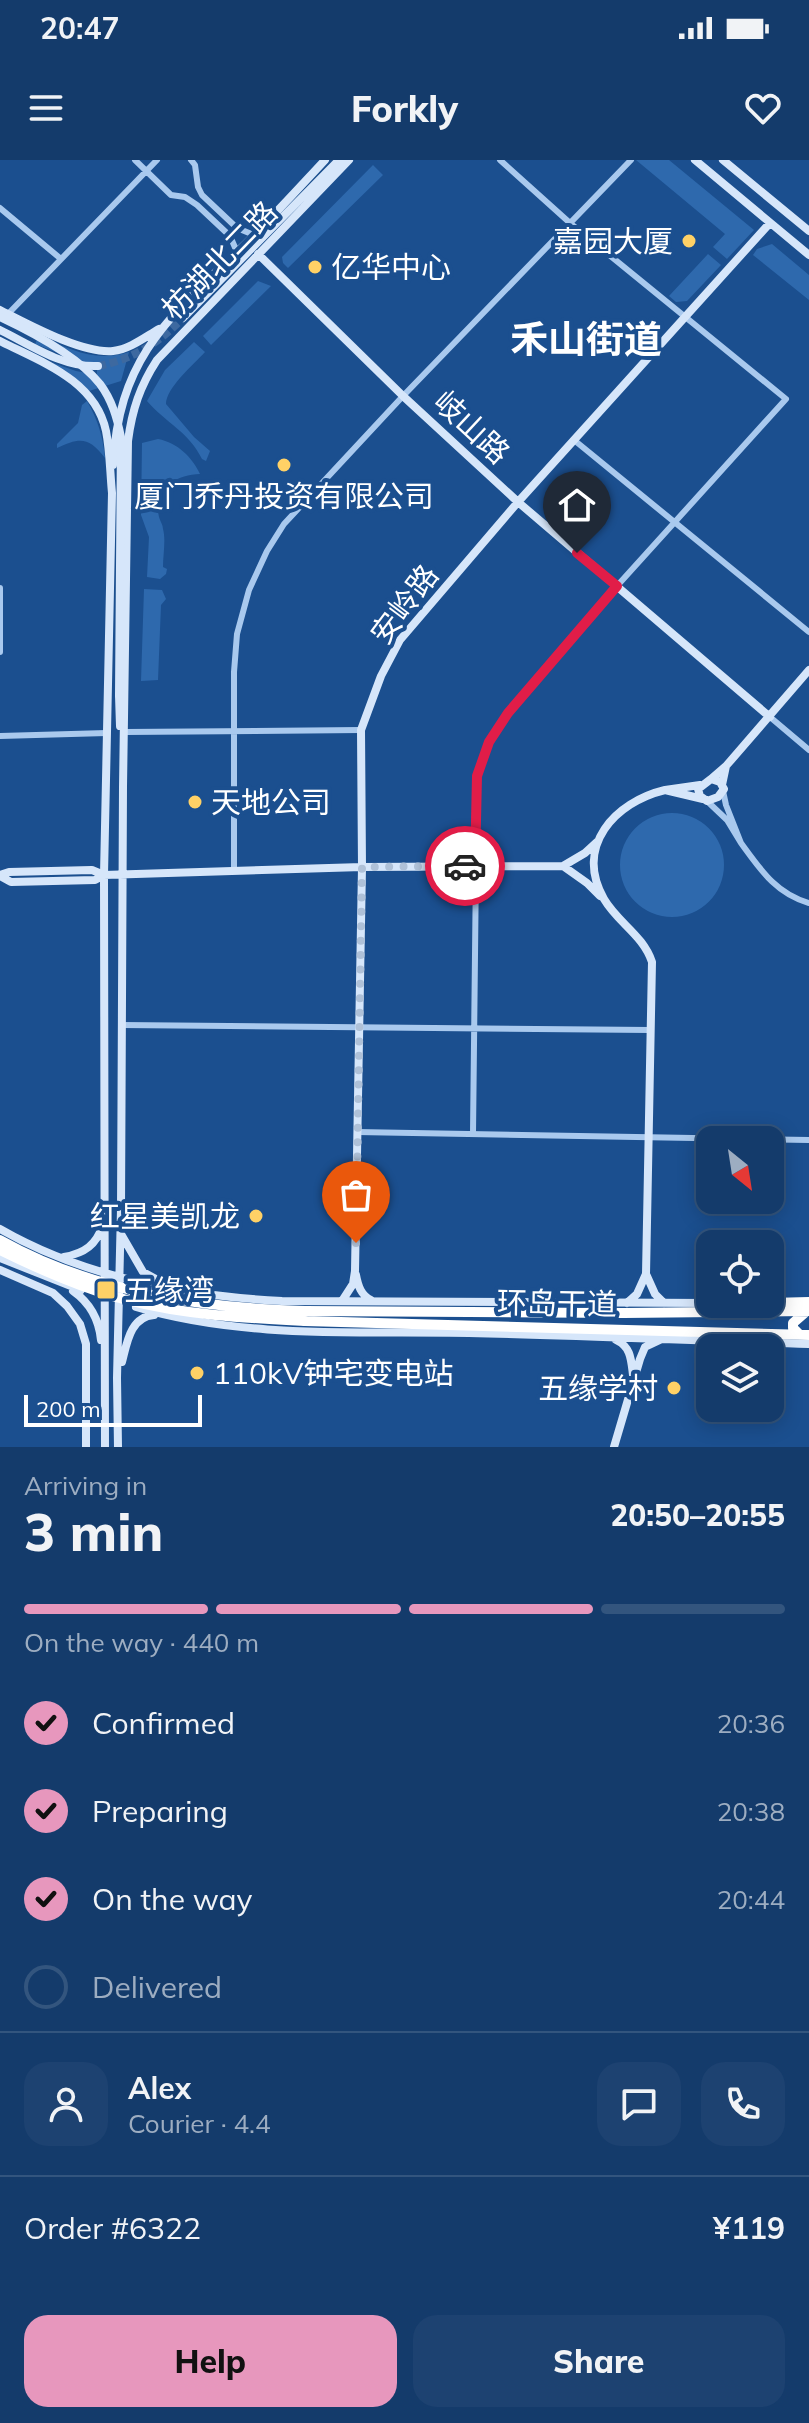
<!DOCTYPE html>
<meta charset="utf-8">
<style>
:root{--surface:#143b6b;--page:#1d4271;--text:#f1f3f6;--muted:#9dadc1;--line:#33557e;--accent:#e797bd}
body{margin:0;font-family:Mulish,"Noto Sans SC",sans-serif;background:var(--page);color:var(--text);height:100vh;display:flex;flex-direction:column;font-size:30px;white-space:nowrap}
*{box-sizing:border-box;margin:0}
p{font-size:26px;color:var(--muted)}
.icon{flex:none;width:44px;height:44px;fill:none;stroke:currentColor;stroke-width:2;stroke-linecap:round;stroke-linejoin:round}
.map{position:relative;height:1287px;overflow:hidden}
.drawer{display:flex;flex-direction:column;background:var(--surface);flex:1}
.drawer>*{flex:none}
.needle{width:52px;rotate:150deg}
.fabs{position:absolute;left:696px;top:966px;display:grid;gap:16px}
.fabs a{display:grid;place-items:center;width:88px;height:88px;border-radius:16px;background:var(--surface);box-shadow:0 4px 20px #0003,0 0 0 2px var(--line);font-size:40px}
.scale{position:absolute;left:24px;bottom:20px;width:178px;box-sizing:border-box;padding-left:8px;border:4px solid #fff;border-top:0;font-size:22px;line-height:28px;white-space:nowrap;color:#fff;-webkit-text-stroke:6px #1b4f8f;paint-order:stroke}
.pin{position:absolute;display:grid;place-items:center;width:68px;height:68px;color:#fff;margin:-82px -34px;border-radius:50% 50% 50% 0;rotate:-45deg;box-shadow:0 0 8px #0007}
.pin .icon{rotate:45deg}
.courier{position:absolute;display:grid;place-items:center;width:80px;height:80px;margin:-40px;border:6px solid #e11d48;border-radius:50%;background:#fff;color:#222;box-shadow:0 2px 10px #0007}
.head em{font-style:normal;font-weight:800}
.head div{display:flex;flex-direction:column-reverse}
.head{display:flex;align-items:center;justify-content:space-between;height:136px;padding:0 24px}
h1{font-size:52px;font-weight:800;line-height:60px}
.bar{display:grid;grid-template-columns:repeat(4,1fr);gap:12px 8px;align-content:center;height:96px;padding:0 24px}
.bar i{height:10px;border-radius:6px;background:var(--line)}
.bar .active{background:var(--accent)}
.bar p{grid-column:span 4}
.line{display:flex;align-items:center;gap:20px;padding:0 24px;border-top:2px solid var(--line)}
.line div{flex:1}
.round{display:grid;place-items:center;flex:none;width:84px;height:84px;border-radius:24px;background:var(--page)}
ol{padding:0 24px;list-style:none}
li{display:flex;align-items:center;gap:24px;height:88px}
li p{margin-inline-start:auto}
li .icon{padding:8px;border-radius:50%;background:var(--accent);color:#111;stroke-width:4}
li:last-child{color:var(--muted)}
li i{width:44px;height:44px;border:4px solid var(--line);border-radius:50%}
.primary-button{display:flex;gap:16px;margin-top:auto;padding:16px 24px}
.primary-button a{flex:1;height:92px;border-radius:24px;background:var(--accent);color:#111;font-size:32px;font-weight:800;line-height:92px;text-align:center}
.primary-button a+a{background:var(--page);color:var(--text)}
.status{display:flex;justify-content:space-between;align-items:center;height:56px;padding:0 40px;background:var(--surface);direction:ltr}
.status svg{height:22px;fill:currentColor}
header{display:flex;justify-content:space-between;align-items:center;height:104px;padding:0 24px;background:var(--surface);font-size:36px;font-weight:800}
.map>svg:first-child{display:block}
</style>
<div class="status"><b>20:47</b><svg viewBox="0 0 49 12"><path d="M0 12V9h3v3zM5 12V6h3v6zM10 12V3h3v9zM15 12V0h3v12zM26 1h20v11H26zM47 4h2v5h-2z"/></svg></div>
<header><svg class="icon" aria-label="menu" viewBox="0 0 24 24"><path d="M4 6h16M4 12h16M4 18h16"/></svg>Forkly<svg class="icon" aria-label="heart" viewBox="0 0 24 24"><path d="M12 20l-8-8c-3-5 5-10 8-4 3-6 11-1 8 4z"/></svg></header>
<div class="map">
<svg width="809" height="1287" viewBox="0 0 809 1287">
<rect width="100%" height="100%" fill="#1b4f8f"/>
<path fill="#2e69ad" d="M636 0H669L754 70 727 99 713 87 725 74Z
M373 5 383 15 288 108 283 103 282 97Z
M772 84 809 115V140L753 95 757 89Z
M708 94 721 105 687 141 676 142 669 136Z
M258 121 271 126 211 185 203 176Z
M39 176C69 189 96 203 129 192L121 221 89 231 68 213 50 202 76 211 97 215V204L84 203 35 184Z
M194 182 205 192C194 204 166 228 166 244L194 277 210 291 206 301 202 299C189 272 166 263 147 241L165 210Z
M87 241C98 260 103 277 105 298 89 277 80 277 57 288V284L78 263 82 245Z
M158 279C178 283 192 297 200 314 175 315 152 329 159 357 160 361 163 365 163 369 166 380 163 395 163 407L167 409 166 414 160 419 147 417 149 377 141 355 142 283Z
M144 429 162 430 166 439 161 445 158 520 141 521Z
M620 705a52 52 0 1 1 104 0a52 52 0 1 1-104 0Z"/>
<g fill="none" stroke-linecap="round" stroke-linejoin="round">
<path stroke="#3d69a0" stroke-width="8" stroke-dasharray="8 4" stroke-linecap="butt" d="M98 206C134 199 158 183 183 158"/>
<path stroke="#a9c9ee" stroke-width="6" d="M135 0 171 35 185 37 197 45 230 76 237 92
M191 0 195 5 198 27 202 35 237 68 254 75
M0 48 61 99
M8 154 157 0
M574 280 809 472
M0 428V492
M770 557 809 590
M125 572 361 570
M0 576 107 573
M707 641 727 660 741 683 726 645 723 631
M741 683C760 709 776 734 809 743
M234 711V512L237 474 249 430 267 391 284 364 403 236 631 0
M121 865 650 870
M357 972 809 980
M473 974 477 616 489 582 508 553 617 426 786 239 570 63 500 0"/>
<path stroke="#d6e6fa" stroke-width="8" d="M695 0 809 95
M723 0 809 71
M258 94 403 236 518 342 770 557
M0 150C28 164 82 194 113 191 130 189 145 177 159 169
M183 158 339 0
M0 170C31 185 63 208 98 206
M0 181C41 202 95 220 106 271 110 291 110 313 112 333L104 715 105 1287
M113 305C119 198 167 159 240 89 269 61 297 30 325 0
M119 535 120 566
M726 606 809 510
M711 619 720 622 724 629 718 637 707 641 700 636 698 629Z
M711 619 726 606 722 625
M700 625 665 630 703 639
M597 682 585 693 563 706 587 723 600 736
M0 715 9 712 92 710 104 715 362 707 563 706
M0 716 11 722 95 720 104 715
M0 1069C85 1118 186 1136 282 1141L710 1143
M121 1074 143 1112 163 1123
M64 1097C85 1093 96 1085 103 1065
M0 1098 81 1130
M0 1110 53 1133 67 1146 80 1164 86 1184V1287
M356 1115C358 1126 361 1135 371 1140
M73 1131C90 1143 99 1159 101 1180
M342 1141 353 1124 355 1111 362 707 361 570 381 516 400 480 518 342 769 64
M627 1143 637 1134 646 1114
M664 1143 655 1134 646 1114 652 802C643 775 618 763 604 739 574 686 615 642 665 630
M136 1147C243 1179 358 1171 469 1173 582 1175 695 1181 809 1184
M616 1180C631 1187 631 1199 633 1215
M122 1202C127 1183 130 1157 154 1155
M118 1287 117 1218 121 1049 123 627 128 281C132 250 140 226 157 200L349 0
M614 1287 640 1199 645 1187 662 1179"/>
<path stroke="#fff" stroke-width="10" d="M770 1143 809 1142
M305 1151 624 1153 809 1151
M305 1161 809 1175
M799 1174 793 1168V1163L807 1151"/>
<path stroke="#d6e6fa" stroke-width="8" d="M0 157C32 172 78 196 100 224 112 240 117 258 121 277L119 535"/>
<path stroke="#fff" stroke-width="10" d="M0 1080C93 1132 200 1148 305 1151
M0 1090C36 1108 88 1130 127 1140 185 1155 245 1158 305 1161"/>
</g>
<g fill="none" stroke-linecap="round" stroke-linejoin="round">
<path stroke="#afc1d8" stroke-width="8" stroke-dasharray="0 14.4" d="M356 1083 362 707 465 706"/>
<path stroke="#e11d48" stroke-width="10" d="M465 706H475L477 616 489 582 508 553 617 426 577 393"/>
</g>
<g fill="#ffd166" stroke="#1b4f8f" stroke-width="3">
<circle cx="689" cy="81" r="8"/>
<circle cx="315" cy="107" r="8"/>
<circle cx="284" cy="305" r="8"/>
<circle cx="195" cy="642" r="8"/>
<circle cx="256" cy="1056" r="8"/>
<rect x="96" y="1120" width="20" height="20" rx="4"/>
<circle cx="197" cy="1213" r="8"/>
<circle cx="674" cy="1228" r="8"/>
</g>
<g text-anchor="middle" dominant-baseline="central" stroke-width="8" stroke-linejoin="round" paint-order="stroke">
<g font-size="30" fill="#fff" stroke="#1b4f8f" text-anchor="start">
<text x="673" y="81" text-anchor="end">嘉园大厦</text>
<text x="331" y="107">亿华中心</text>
<text x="284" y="336" text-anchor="middle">厦门乔丹投资有限公司</text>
<text x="211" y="642">天地公司</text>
<text x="240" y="1056" text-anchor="end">红星美凯龙</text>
<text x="124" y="1130">五缘湾</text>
<text x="213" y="1213">110kV钟宅变电站</text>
<text x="658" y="1228" text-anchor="end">五缘学村</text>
</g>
<g font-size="30" fill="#fff" stroke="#1b4f8f">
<text transform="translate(219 100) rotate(-46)">枋湖北二路</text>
<text transform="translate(472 267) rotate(43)">岐山路</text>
<text transform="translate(404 444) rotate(-53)">安岭路</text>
<text transform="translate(557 1143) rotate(1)">环岛干道</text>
</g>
<g font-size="38" font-weight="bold" fill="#fff" stroke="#1b4f8f">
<text x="586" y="179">禾山街道</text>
</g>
</g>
</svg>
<div class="fabs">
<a><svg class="needle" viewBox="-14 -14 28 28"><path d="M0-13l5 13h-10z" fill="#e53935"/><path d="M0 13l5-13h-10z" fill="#9dadc1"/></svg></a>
<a><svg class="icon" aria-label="locate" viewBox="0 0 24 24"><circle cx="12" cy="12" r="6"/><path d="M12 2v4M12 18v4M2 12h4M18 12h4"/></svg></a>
<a><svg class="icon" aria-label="layers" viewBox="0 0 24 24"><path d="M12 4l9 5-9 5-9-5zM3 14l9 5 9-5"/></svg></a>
</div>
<div class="scale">200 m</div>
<div class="pin" style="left:356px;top:1083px;background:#ea580c"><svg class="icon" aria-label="bag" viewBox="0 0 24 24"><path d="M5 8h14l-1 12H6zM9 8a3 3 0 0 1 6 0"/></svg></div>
<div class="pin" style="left:577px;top:393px;background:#1f2937"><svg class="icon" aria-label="home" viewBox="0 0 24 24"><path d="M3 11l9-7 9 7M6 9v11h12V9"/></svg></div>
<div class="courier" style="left:465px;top:706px"><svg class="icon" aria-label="car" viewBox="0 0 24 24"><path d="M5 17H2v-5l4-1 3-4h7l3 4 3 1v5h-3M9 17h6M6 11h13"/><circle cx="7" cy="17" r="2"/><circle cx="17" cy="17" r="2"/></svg></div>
</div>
<section class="drawer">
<div class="head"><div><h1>3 min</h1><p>Arriving in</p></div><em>20:50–20:55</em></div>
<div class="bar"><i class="active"></i><i class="active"></i><i class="active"></i><i></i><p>On the way · 440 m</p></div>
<ol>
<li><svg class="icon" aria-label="check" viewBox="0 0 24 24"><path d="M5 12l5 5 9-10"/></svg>Confirmed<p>20:36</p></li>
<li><svg class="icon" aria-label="check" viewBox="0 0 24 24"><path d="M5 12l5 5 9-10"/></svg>Preparing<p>20:38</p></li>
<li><svg class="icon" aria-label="check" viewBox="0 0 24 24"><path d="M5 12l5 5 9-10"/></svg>On the way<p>20:44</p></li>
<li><i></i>Delivered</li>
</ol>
<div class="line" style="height:144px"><a class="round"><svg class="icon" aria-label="person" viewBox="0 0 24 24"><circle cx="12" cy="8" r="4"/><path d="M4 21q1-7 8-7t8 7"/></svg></a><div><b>Alex</b><p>Courier · 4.4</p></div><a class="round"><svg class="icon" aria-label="chat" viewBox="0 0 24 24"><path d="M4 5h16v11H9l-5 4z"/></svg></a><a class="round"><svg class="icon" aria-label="phone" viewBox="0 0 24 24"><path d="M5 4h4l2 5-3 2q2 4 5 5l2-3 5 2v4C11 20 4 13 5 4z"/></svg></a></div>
<div class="line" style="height:104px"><div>Order #6322</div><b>¥119</b></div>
<div class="primary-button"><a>Help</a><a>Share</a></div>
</section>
